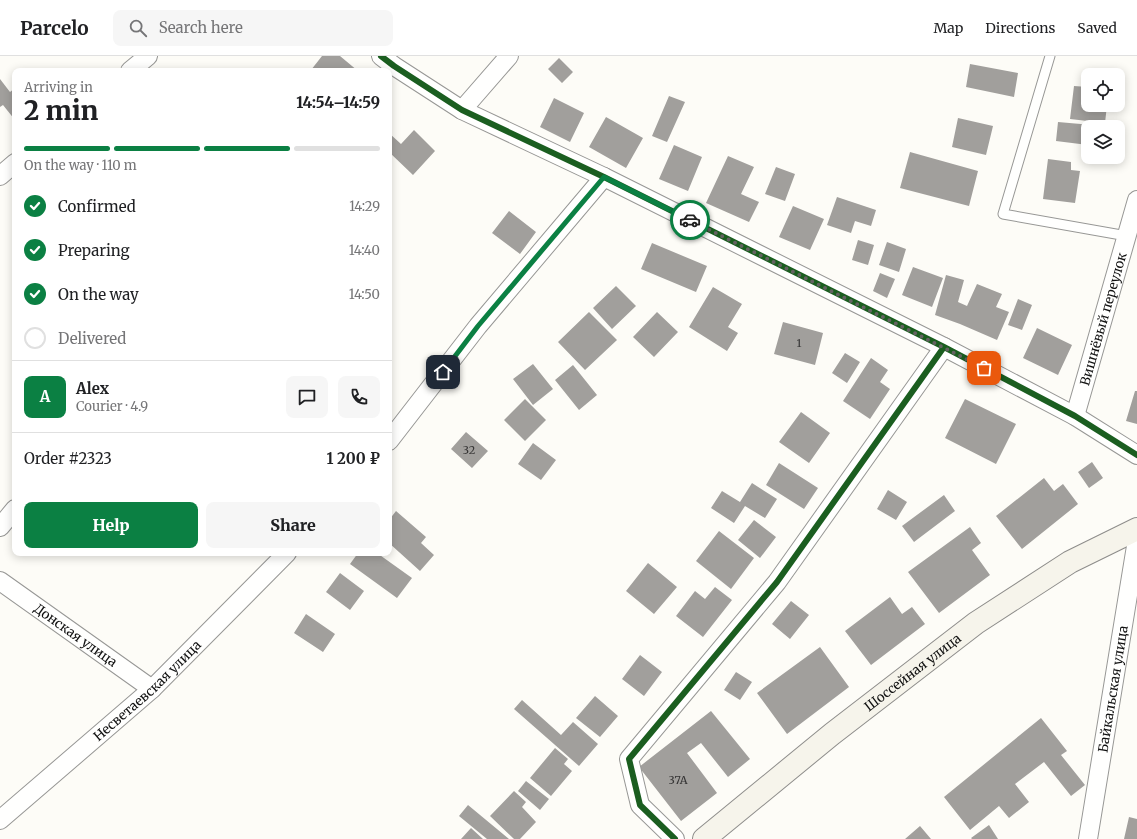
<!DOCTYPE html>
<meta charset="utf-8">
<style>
:root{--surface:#fff;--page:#f6f6f6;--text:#202124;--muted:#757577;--line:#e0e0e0;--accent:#0b8043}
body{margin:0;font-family:Merriweather,serif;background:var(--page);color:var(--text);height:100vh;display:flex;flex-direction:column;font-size:15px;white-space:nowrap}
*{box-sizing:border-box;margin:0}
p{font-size:13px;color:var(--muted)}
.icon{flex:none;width:22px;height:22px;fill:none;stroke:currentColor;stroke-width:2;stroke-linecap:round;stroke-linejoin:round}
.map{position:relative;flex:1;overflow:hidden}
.drawer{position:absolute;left:12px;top:12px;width:380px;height:488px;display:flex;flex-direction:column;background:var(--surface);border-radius:8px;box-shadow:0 2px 10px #0003}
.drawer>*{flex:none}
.fabs{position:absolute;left:1081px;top:12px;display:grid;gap:8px}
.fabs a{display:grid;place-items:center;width:44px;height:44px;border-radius:8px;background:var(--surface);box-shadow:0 2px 10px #0003;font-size:20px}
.pin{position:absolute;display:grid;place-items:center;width:34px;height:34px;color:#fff;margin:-17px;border-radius:8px;box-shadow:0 2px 6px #0006}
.courier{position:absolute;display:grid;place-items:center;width:40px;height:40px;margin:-20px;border:3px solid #0b8043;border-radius:50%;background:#fff;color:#222;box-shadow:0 1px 5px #0007}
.overview em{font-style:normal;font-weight:800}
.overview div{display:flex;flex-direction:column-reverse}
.overview{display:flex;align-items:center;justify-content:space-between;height:68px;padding:0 12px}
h1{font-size:26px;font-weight:800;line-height:30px}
.bar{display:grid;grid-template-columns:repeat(4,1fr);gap:6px 4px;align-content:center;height:48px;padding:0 12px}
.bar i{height:5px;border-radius:3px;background:var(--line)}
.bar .on{background:var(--accent)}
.bar p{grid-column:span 4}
.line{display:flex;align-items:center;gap:10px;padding:0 12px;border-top:1px solid var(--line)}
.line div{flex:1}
.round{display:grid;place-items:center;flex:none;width:42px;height:42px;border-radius:8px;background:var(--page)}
ol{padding:0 12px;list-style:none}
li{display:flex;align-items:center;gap:12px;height:44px}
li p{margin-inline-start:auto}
li .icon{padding:4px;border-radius:50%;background:var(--accent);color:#fff;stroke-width:4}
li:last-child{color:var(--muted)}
li i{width:22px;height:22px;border:2px solid var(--line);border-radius:50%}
.cta{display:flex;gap:8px;margin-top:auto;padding:8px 12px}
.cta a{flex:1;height:46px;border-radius:8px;background:var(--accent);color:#fff;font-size:16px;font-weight:800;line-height:46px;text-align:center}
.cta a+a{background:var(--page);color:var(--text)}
header{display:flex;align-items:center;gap:24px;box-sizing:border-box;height:56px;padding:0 20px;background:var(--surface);border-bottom:1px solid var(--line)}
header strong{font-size:19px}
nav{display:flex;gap:22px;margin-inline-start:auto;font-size:14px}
.search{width:280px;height:36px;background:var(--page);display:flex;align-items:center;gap:10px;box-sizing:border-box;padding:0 14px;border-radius:8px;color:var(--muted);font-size:15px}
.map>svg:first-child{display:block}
</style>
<header>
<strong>Parcelo</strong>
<div class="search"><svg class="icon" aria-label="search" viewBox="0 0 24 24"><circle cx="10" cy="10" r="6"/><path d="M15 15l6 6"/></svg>Search here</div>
<nav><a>Map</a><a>Directions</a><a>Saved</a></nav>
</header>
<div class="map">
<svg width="1137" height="783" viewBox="0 0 1137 783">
<rect width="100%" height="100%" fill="#fdfcf7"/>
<path fill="#a19f9c" d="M322 0H340L358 15H312L311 14Z
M559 2 573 16 562 27 548 13Z
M970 8 1018 17 1014 41 966 31Z
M0 23 10 36 15 32V64L3 49 0 51Z
M1074 30 1088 31V49H1107L1105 67 1070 63Z
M669 40 685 46 667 86 652 80Z
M554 42 584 57 570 86 540 71Z
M606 61 643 82 626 112 589 91Z
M958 62 993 70 986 99 952 91Z
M1058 66 1092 69V71H1088V89L1056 85Z
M414 74 435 95 413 119 389 96V77L401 88Z
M674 89 702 101 688 135 659 123Z
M910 96 978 115 969 150 900 132Z
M728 100 754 111 741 138 759 146 749 166 706 147Z
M1048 103 1071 106V114L1080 115 1075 147 1043 143Z
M776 111 795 118 785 145 765 138Z
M837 141 876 154 871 170 855 165 851 177 827 169Z
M793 150 824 163 810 194 779 181Z
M509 155 536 176 520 198 492 177Z
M858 184 874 189 868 209 852 204Z
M887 186 906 193 899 216 879 209Z
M652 187 707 210 696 236 641 213Z
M913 211 943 222 932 251 902 239Z
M880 217 895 223 887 242 873 235Z
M946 219 964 224 958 246 967 250 977 228 1002 238 996 251 1009 256 997 284 960 268 935 259Z
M616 230 636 250 612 273 593 252Z
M713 231 742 248 728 271 738 277 727 295 689 271Z
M1018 243 1032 249 1022 274 1008 269Z
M589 256 617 284 585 314 558 286Z
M657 256 678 276 654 301 633 281Z
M783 266 823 277 815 309 774 298Z
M1037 272 1072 289 1058 319 1023 302Z
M845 297 860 306 847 327 832 317Z
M871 302 888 314 880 326 890 333 870 363 843 345Z
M533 308 553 333 533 349 513 323Z
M573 309 597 339 579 354 555 324Z
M1135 335H1137V368L1126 365Z
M525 343 546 364 525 385 504 364Z
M965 343 1016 368 996 408 945 382Z
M801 356 830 377 809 407 779 386Z
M466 376 488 395 472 412 451 393Z
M533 387 556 404 541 424 518 408Z
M1092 406 1103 422 1089 432 1078 416Z
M779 407 818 432 804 453 766 429Z
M1044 422 1054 435 1063 428 1078 448 1022 493 996 460Z
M752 427 777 443 765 462 745 450 734 467 711 452 722 435 740 446Z
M888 434 907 446 896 464 877 453Z
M944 439 955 455 914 486 902 470Z
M396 455 426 481 421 487 434 499 420 515 389 487V464Z
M754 464 776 481 760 502 738 484Z
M970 471 981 487 972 494 990 519 939 557 908 516Z
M719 475 754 502 731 533 696 505Z
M358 497H377L412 522 397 542 350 508Z
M648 507 677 531 654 558 626 535Z
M340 517 364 535 350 554 326 536Z
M715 531 732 544 703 581 676 560 695 535 705 543Z
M890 541 902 558 912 551 925 568 871 609 845 575Z
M791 545 809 559 790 583 772 568Z
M306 558 335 578 323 596 294 577Z
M820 591 849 631 787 678 757 637Z
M640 599 662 616 644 640 622 623Z
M736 616 752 626 740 644 724 634Z
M595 640 618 660 600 681 576 662Z
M522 644 561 679 573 666 598 688 579 710 514 653Z
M711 655 750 703 728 721 701 687 687 697 717 737 681 765 639 711Z
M1041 662 1067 695 1061 699 1085 729 1071 740 1044 706 1015 728 1029 746 1009 762 999 750 970 774 944 741Z
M555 692 568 703 564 708 572 715 551 740 530 722Z
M526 725 549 743 540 754 518 735Z
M514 735 526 746 522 751 536 766 520 783H514L490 760Z
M468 749 509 783H487L459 760Z
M1129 761 1137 763V783H1124Z
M989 769 998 783H972L971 782Z
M920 770 931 783H905Z
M471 772 483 783H461Z"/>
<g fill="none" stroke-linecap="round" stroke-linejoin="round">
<defs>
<path id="lane" d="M1050 0 1003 158 1127 180"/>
<g id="street">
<path d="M381 0 394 10 462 54 604 121 944 291 1075 360 1137 399"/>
<path d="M130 15 148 0"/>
<path d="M462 54 509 0"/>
<path d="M0 120 15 107"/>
<path id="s1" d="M1075 360 1137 144"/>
<path d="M389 385 478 270 604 121"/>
<path d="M0 471 15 453"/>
<path id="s2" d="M0 525 152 633"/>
<path id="s3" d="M0 764 152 633 287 497"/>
<path d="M675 783 640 749 629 703 777 526 944 291"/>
<path id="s4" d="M1088 783 1137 484"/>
</g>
<g id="secondary">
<path id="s5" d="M704 783 832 678 976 567 1070 506 1137 473"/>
</g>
</defs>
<use href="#lane" stroke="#979795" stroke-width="11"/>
<use href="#street" stroke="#979795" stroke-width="20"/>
<use href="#secondary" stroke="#8e8d8b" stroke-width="24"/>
<use href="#lane" stroke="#fffffe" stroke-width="9"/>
<use href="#street" stroke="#fffffe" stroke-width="18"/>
<use href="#secondary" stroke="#f6f4eb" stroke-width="22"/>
<defs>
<path id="cycleway" d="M381 0 394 10 462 54 604 121 944 291 1075 360 1137 399
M675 783 640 749 629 703 777 526 944 291"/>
</defs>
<use href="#cycleway" stroke="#fff" stroke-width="8"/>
<use href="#cycleway" stroke="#1b5e20" stroke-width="6"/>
</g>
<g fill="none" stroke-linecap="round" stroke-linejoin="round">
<path stroke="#646362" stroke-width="4" stroke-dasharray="0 7.2" d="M690 164 984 312"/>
<path stroke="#0b8043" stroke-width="5" d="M443 316 478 270 604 121 690 164"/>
</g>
<g text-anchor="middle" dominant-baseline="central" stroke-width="4" stroke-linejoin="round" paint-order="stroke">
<g font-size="11" fill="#353434">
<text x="799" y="287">1</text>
<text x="469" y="394">32</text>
<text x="678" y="724">37А</text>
</g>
<g font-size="13" fill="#111" stroke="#fff">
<text stroke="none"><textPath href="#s1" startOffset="101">Вишнёвый переулок</textPath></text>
<text stroke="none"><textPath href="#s2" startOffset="93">Донская улица</textPath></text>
<text stroke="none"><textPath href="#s5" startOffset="267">Шоссейная улица</textPath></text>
<text stroke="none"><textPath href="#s4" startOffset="152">Байкальская улица</textPath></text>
<text stroke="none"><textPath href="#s3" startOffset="196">Несветаевская улица</textPath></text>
</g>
</g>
</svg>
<div class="fabs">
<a><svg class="icon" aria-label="locate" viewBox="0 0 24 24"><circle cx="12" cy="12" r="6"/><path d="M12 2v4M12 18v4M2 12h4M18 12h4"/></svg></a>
<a><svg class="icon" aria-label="layers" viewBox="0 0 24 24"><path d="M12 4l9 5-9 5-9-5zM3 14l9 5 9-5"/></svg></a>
</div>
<div class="pin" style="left:984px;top:312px;background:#ea580c"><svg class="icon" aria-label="bag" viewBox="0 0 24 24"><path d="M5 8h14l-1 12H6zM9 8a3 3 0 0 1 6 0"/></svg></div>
<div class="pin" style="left:443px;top:316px;background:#1f2937"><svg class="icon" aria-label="home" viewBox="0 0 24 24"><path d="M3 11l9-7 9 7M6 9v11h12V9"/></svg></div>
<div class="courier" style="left:690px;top:164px"><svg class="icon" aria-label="car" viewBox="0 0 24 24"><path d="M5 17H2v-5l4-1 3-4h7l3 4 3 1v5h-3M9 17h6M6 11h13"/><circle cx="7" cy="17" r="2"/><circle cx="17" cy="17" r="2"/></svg></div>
<section class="drawer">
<div class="overview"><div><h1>2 min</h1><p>Arriving in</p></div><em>14:54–14:59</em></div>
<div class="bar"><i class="on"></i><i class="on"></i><i class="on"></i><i></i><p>On the way · 110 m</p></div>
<ol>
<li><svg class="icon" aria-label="check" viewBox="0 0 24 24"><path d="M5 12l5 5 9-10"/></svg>Confirmed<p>14:29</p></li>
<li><svg class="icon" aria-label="check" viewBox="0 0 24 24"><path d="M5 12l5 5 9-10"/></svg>Preparing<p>14:40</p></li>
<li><svg class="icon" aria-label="check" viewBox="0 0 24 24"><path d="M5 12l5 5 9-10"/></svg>On the way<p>14:50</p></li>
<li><i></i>Delivered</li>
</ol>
<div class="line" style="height:72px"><b class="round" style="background:var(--accent);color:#fff">A</b><div><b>Alex</b><p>Courier · 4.9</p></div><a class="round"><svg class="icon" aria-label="chat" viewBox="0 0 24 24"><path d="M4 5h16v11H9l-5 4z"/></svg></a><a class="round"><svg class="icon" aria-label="phone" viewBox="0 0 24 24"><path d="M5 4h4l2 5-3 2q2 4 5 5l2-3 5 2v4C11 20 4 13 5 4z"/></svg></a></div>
<div class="line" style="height:52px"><div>Order #2323</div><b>1 200 ₽</b></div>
<div class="cta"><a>Help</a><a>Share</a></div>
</section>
</div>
